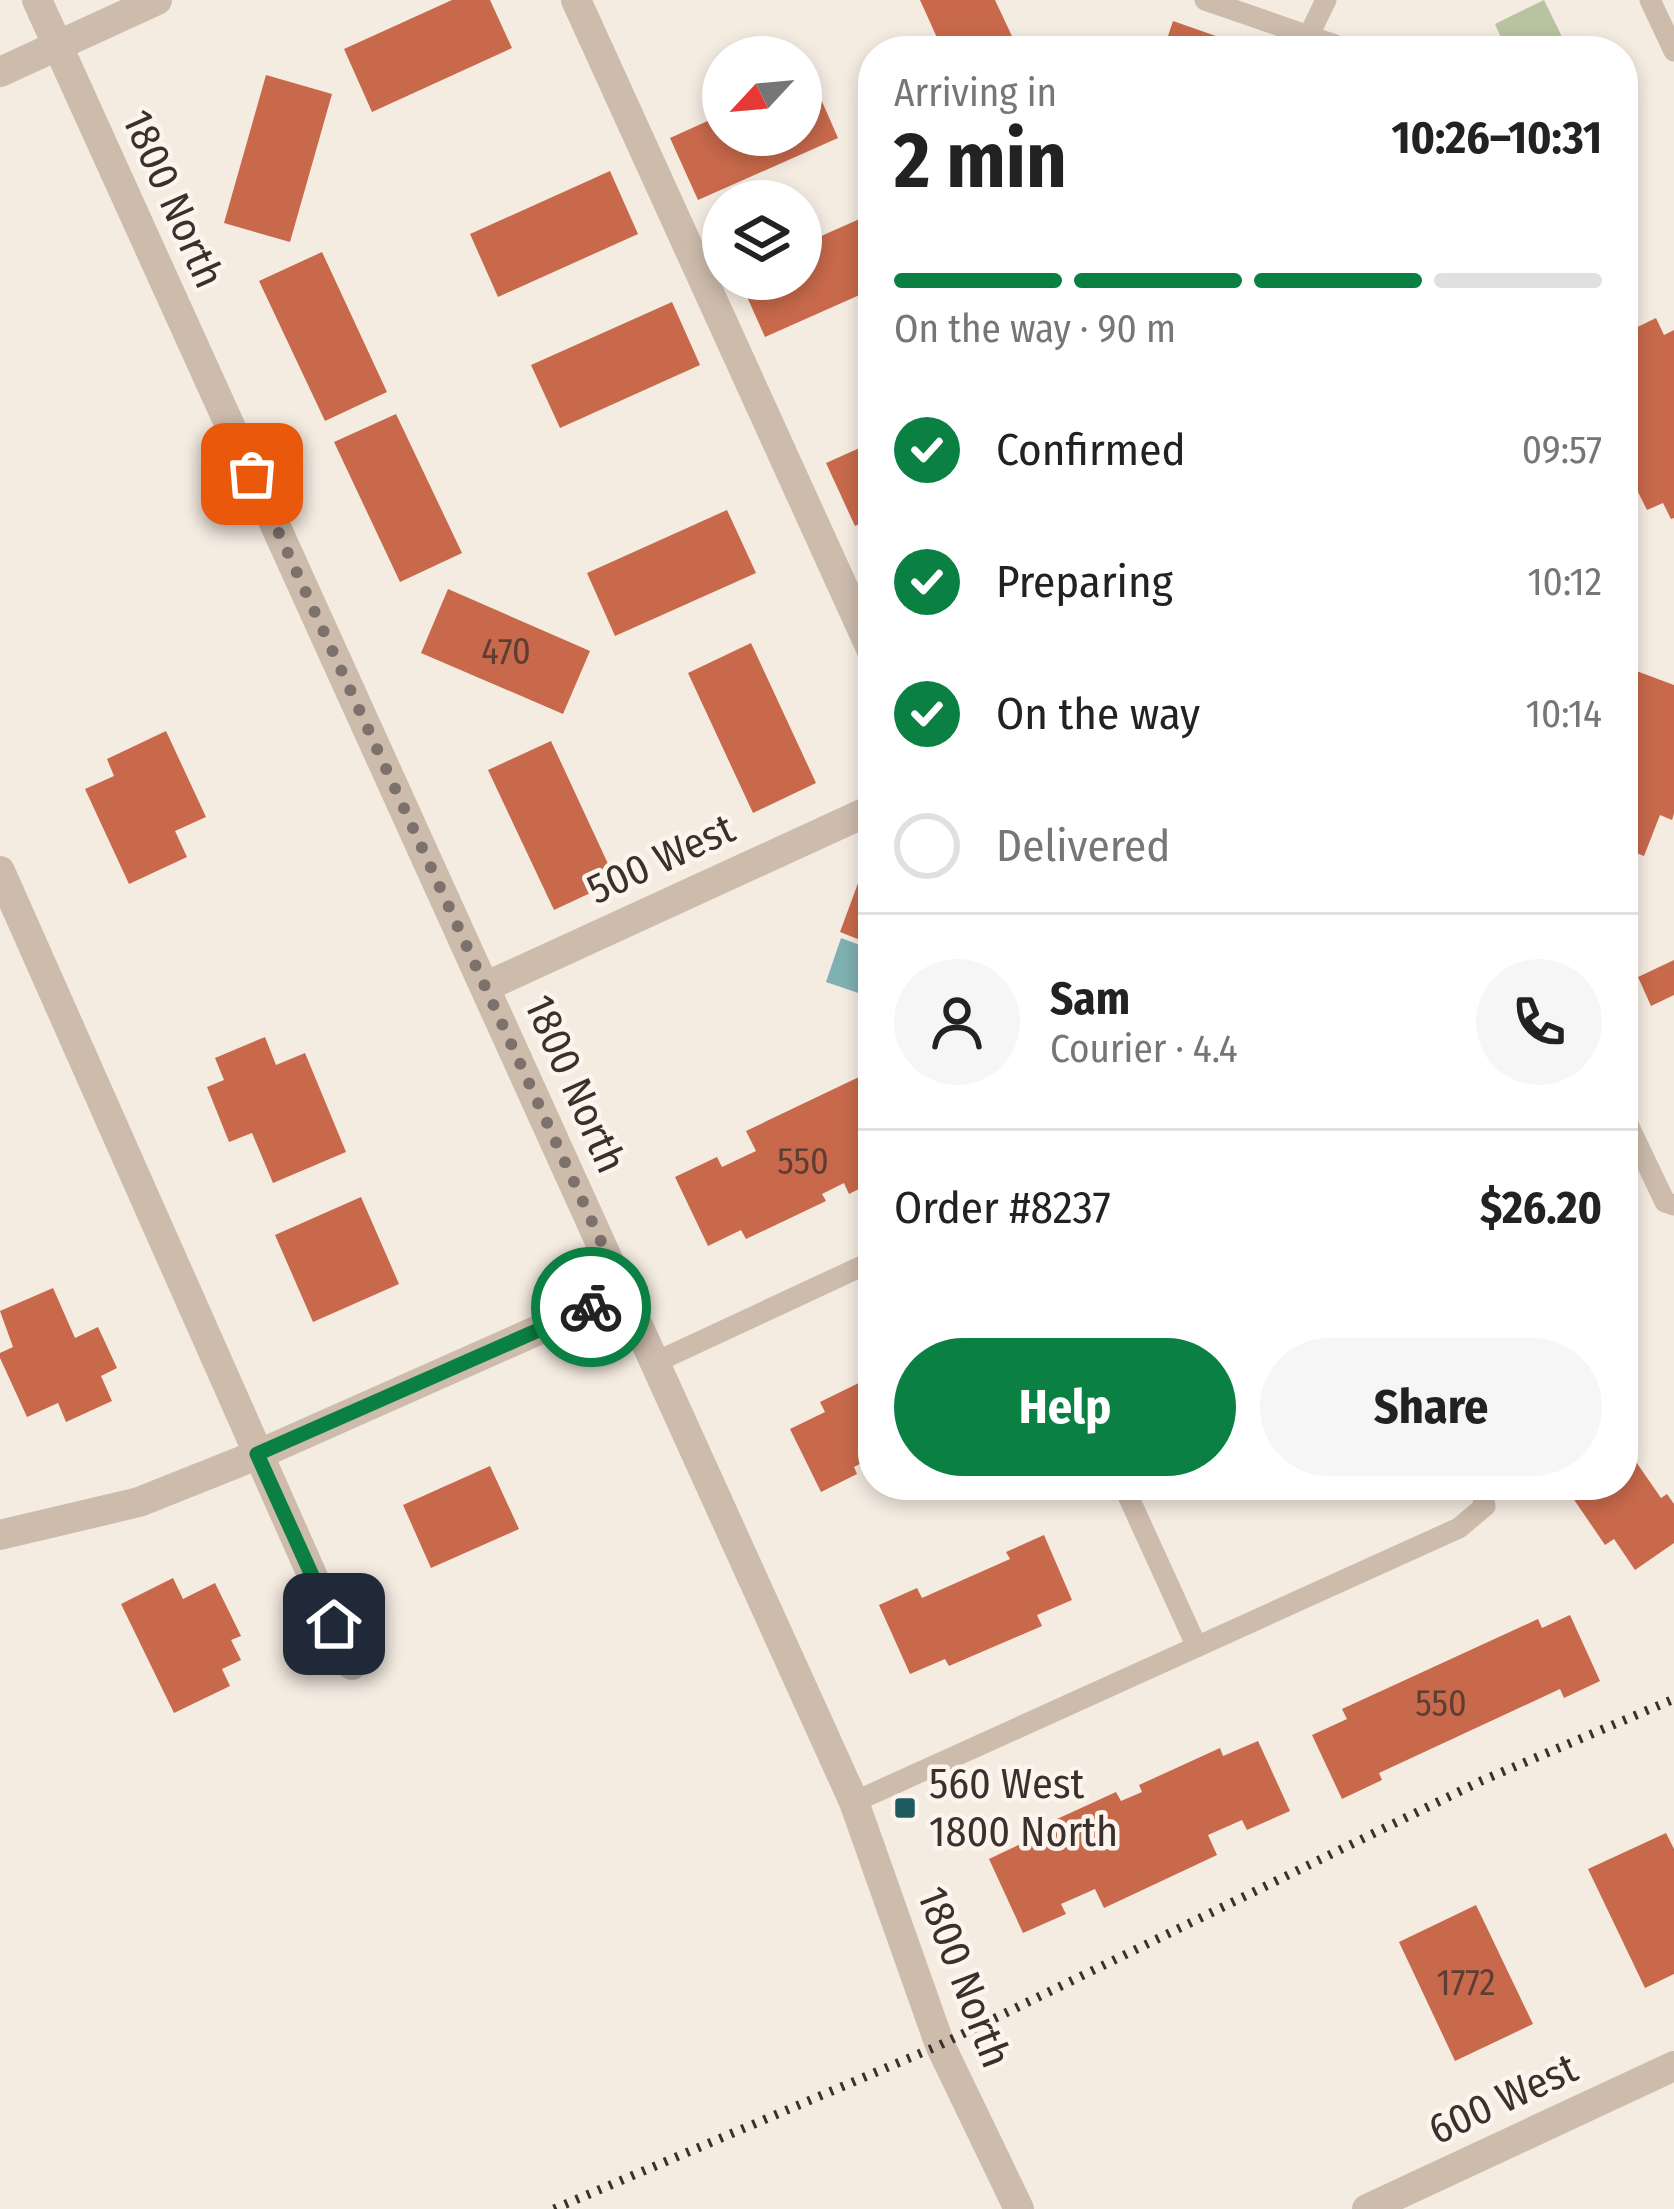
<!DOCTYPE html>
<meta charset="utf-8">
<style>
:root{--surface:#fff;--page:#f6f6f6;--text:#222;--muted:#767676;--line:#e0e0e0;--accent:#0b8043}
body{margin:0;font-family:"Fira Sans Condensed",sans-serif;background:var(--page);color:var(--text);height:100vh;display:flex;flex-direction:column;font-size:45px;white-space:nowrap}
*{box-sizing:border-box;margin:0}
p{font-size:39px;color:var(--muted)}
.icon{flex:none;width:66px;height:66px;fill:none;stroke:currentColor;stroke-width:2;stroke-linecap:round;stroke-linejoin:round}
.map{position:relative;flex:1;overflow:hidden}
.details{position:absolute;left:858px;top:36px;width:780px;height:1464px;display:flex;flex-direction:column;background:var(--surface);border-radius:48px;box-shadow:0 6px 18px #0003}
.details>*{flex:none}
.needle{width:78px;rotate:244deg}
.buttons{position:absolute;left:702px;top:36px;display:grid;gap:24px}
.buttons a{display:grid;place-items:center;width:120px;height:120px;border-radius:50%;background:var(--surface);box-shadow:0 6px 18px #0003;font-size:60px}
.pin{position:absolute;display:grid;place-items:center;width:102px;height:102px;color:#fff;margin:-51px;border-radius:24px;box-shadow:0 6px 18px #0006}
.courier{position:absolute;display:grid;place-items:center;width:120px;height:120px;margin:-60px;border:9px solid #0b8043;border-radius:50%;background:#fff;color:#222;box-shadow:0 3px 15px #0007}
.head em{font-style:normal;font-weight:700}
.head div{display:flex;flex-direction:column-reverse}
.head{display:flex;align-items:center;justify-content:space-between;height:204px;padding:0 36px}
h1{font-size:78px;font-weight:700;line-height:90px}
.bar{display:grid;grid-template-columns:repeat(4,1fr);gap:18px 12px;align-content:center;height:144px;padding:0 36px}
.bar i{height:15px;border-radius:9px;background:var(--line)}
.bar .on{background:var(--accent)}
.bar p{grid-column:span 4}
.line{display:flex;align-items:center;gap:30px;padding:0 36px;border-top:3px solid var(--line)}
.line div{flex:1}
.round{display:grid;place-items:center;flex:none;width:126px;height:126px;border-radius:63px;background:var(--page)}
ol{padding:0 36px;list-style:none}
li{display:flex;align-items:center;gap:36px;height:132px}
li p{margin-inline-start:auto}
li .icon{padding:12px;border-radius:50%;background:var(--accent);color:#fff;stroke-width:4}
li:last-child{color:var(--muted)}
li i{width:66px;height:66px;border:6px solid var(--line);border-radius:50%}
.cta{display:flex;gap:24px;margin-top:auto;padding:24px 36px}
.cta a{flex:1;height:138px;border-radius:72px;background:var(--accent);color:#fff;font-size:48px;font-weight:700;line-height:138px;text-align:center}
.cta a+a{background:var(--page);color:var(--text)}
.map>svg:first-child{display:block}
</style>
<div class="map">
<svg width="1674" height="2209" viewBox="0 0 1674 2209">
<rect width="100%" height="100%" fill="#f4ebe1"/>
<path fill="#b8c4a0" d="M1544 0 1569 51H1507L1495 24Z"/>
<path fill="#7fb0b2" d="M841 938 873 950V998L826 982Z"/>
<path fill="#c8694b" d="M452 0H490L512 48 372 112 344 49Z
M920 0H995L1019 51H943Z
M1173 21 1256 50V51H1163Z
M810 74 838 138 698 200 670 138 723 114V135H801V78Z
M266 75 332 94 290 242 224 223Z
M610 171 638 234 498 297 470 234Z
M873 213V289L765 337 739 279H801V245Z
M322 252 387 392 325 421 259 281Z
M672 302 700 365 560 428 531 365Z
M1656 318 1664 335 1674 330V518L1671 519 1663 503 1647 510 1629 474 1623 477V334Z
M396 414 462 553 400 582 334 442Z
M873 442V518L855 526 826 463Z
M727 510 756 573 615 636 587 573Z
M448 589 590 651 563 714 421 653Z
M751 643 816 783 753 813 688 673Z
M1623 666 1674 685V813L1672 820 1660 815 1644 856 1623 848Z
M166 731 206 817 175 831 187 857 129 884 85 789 114 776 107 759Z
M551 741 616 881 554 910 488 770Z
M868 856 873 857V945L840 932Z
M1674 960V995L1651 1006 1638 977Z
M265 1037 276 1065 305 1053 346 1152 273 1183 252 1133 229 1142 207 1087 224 1080 215 1058Z
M859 1077 868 1096 873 1093V1182L849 1194 844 1183 822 1194 826 1201 746 1239 741 1230 708 1246 675 1177 717 1157 722 1167 756 1151 746 1131Z
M361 1197 399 1284 313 1322 275 1235Z
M53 1288 75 1338 98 1327 117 1368 101 1376 112 1401 66 1422 58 1403 27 1417 0 1358V1353L13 1347 0 1311Z
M873 1376V1457L854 1467 857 1474 821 1492 790 1429 825 1412 820 1402Z
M1623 1443 1661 1498 1667 1494 1674 1504V1543L1635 1570 1614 1539 1605 1545 1564 1485H1623Z
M490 1466 519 1529 431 1568 403 1505Z
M1044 1535 1072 1600 1037 1615 1042 1626 949 1666 945 1659 910 1674 879 1605 917 1588 922 1598 1010 1559 1006 1552Z
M173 1578 183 1599 215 1583 241 1636 231 1640 241 1660 222 1669 230 1686 174 1713 121 1604Z
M1570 1615 1600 1681 1564 1698 1560 1689 1379 1773 1382 1780 1342 1799 1312 1735 1347 1719 1342 1709 1538 1619 1542 1628Z
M1258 1741 1290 1811 1247 1830 1242 1820 1208 1835 1217 1855 1104 1908 1095 1889 1061 1904 1066 1914 1023 1933 989 1859 1025 1842 1022 1835 1116 1792 1121 1801 1142 1792 1139 1785 1220 1748 1223 1756Z
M1666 1833 1674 1849V1974L1645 1988 1588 1869Z
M1476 1905 1533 2024 1455 2061 1399 1942Z"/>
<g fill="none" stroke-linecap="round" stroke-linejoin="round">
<path stroke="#cdbbac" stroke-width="21" d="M1205 0 1335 45 1338 51
M1650 0 1674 51
M1309 35 1326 0
M1623 1114 1665 1202 1674 1205
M656 1362 873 1261
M1123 1485 1197 1647
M854 1802 1459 1528 1485 1506 1480 1485"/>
<path stroke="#cdbbac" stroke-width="30" d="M576 0 873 653
M0 72 157 0
M0 871 352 1665
M485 987 873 809
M0 1535 139 1502 257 1455 624 1292"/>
<path stroke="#cdbbac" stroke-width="30" d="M37 0 854 1802 940 2045 1019 2209
M1367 2209 1674 2066"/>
<path stroke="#3b302b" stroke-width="9" stroke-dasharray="3 9" stroke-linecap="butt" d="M554 2209 940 2045 1481 1781 1674 1699"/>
</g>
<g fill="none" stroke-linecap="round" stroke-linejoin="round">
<path stroke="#7c716b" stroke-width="12" stroke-dasharray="0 21.6" d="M252 474 624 1292 591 1307"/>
<path stroke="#0b8043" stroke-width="15" d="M334 1624 257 1454 591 1307"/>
</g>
<rect fill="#1f5a5e" stroke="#fbf5ee" stroke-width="4.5" x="893" y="1796" width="24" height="24" rx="6"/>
<g text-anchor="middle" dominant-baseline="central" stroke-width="9" stroke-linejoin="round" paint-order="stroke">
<g font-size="36" fill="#5e3e33">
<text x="506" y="652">470</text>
<text x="803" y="1162">550</text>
<text x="1441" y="1704">550</text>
<text x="1466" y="1983">1772</text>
</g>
<g font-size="42" fill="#3b302b" stroke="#fbf5ee">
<text transform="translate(173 199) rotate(66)">1800 North</text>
<text transform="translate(661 859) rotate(-25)">500 West</text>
<text transform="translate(575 1084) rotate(66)">1800 North</text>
<text transform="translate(964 1977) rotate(69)">1800 North</text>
<text transform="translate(1503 2099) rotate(-25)">600 West</text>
</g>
<g font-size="42" fill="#3b302b" stroke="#fbf5ee" text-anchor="start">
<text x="929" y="1784">560 West<tspan x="929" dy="48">1800 North</tspan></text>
</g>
</g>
</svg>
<div class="buttons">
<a><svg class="needle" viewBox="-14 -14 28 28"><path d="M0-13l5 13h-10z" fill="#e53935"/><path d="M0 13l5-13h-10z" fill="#767676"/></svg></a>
<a><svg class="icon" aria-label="layers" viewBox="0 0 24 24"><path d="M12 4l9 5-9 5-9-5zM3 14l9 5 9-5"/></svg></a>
</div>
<div class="pin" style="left:252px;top:474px;background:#ea580c"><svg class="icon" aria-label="bag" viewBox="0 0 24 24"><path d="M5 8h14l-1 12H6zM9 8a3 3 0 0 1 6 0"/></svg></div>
<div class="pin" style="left:334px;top:1624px;background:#1f2937"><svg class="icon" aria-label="home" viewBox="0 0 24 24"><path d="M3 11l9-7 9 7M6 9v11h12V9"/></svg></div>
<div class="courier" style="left:591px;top:1307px"><svg class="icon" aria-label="bike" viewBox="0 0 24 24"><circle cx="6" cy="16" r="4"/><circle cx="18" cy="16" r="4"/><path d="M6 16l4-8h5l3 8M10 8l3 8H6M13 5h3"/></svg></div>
<section class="details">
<div class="head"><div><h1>2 min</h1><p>Arriving in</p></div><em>10:26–10:31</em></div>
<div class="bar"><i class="on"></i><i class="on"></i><i class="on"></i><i></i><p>On the way · 90 m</p></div>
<ol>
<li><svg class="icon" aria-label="check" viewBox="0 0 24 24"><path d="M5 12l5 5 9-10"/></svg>Confirmed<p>09:57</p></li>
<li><svg class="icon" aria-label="check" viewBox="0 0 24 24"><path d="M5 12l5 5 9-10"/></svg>Preparing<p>10:12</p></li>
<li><svg class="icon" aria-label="check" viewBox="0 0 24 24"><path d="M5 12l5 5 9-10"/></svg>On the way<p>10:14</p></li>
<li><i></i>Delivered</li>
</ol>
<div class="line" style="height:216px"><a class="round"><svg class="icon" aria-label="person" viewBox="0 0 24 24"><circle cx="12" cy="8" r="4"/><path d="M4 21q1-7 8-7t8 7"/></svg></a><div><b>Sam</b><p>Courier · 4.4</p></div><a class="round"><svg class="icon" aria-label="phone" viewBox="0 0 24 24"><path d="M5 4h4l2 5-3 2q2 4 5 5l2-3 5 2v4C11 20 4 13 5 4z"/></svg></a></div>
<div class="line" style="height:156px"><div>Order #8237</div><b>$26.20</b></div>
<div class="cta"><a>Help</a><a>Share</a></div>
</section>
</div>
